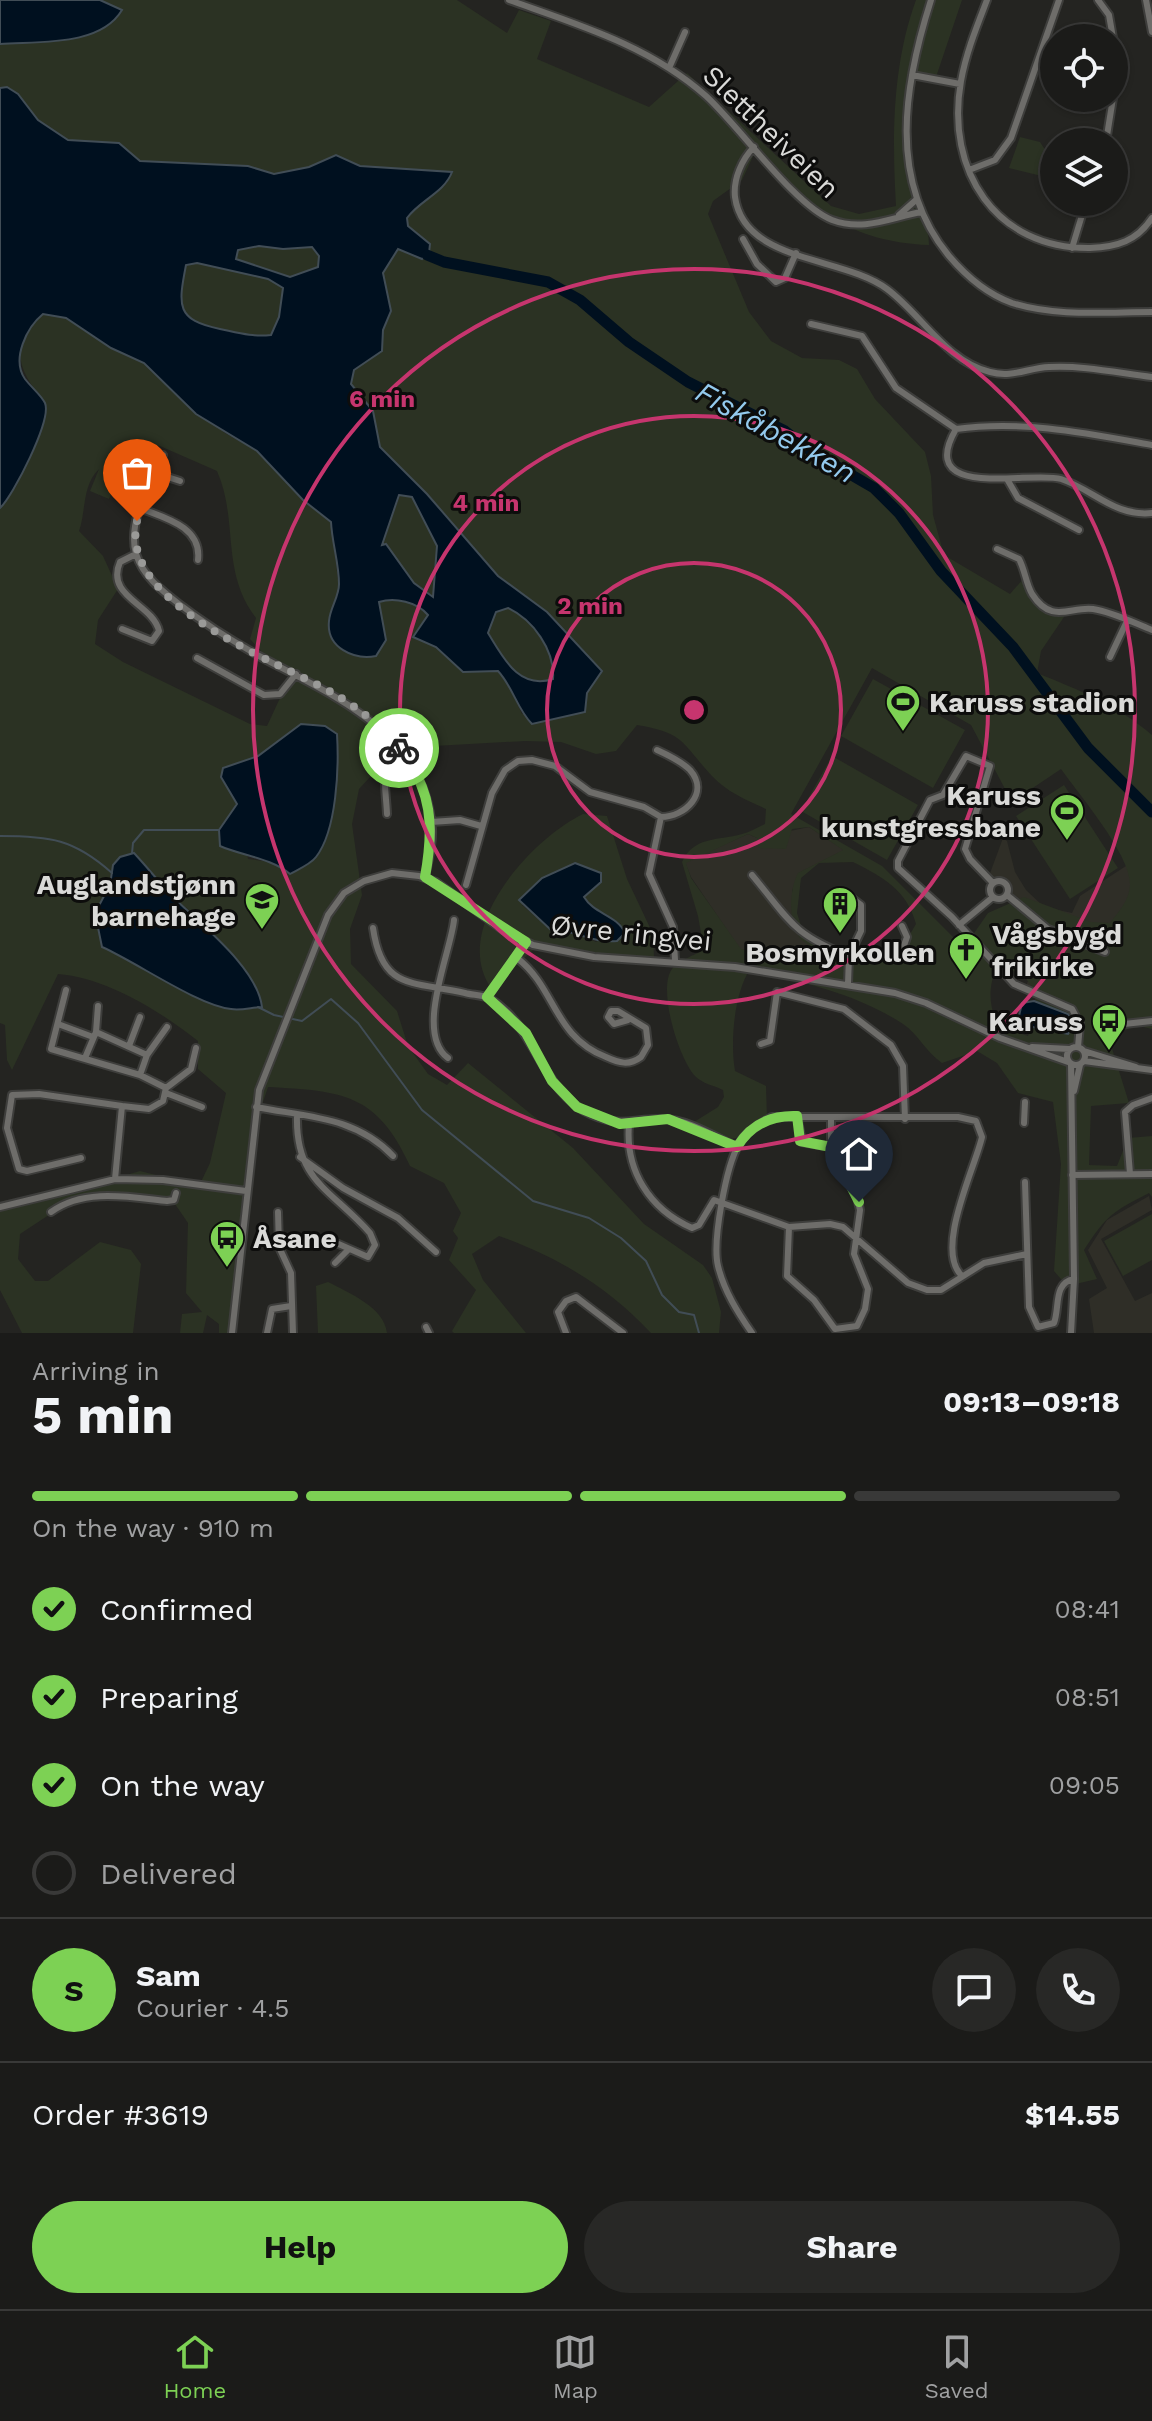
<!DOCTYPE html>
<meta charset="utf-8">
<style>
:root{--surface:#1b1b19;--page:#282826;--text:#f1f3f6;--muted:#a0a1a2;--line:#393938;--accent:#7dd154}
body{margin:0;font-family:"Work Sans",sans-serif;background:var(--page);color:var(--text);height:100vh;display:flex;flex-direction:column;font-size:30px;white-space:nowrap}
*{box-sizing:border-box;margin:0}
p{font-size:26px;color:var(--muted)}
.icon{flex:none;width:44px;height:44px;fill:none;stroke:currentColor;stroke-width:2;stroke-linecap:round;stroke-linejoin:round}
.map{position:relative;height:1333px;overflow:hidden}
.side{display:flex;flex-direction:column;background:var(--surface);flex:1}
.side>*{flex:none}
.tools{position:absolute;left:1040px;top:24px;display:grid;gap:16px}
.tools a{display:grid;place-items:center;width:88px;height:88px;border-radius:50%;background:var(--surface);box-shadow:0 2px 6px #0004,0 0 0 2px var(--line);font-size:40px}
.pin{position:absolute;display:grid;place-items:center;width:68px;height:68px;color:#fff;margin:-82px -34px;border-radius:50% 50% 50% 0;rotate:-45deg;box-shadow:0 0 8px #0007}
.pin .icon{rotate:45deg}
.courier{position:absolute;display:grid;place-items:center;width:80px;height:80px;margin:-40px;border:6px solid #7dd154;border-radius:50%;background:#fff;color:#222;box-shadow:0 2px 10px #0007}
.overview em{font-style:normal;font-weight:700}
.overview div{display:flex;flex-direction:column-reverse}
.overview{display:flex;align-items:center;justify-content:space-between;height:136px;padding:0 32px}
h1{font-size:52px;font-weight:700;line-height:60px}
.bar{display:grid;grid-template-columns:repeat(4,1fr);gap:12px 8px;align-content:center;height:96px;padding:0 32px}
.bar i{height:10px;border-radius:6px;background:var(--line)}
.bar .on{background:var(--accent)}
.bar p{grid-column:span 4}
.line{display:flex;align-items:center;gap:20px;padding:0 32px;border-top:2px solid var(--line)}
.line div{flex:1}
.round{display:grid;place-items:center;flex:none;width:84px;height:84px;border-radius:42px;background:var(--page)}
ol{padding:0 32px;list-style:none}
li{display:flex;align-items:center;gap:24px;height:88px}
li p{margin-inline-start:auto}
li .icon{padding:8px;border-radius:50%;background:var(--accent);color:#111;stroke-width:4}
li:last-child{color:var(--muted)}
li i{width:44px;height:44px;border:4px solid var(--line);border-radius:50%}
.cta{display:flex;gap:16px;margin-top:auto;padding:16px 32px}
.cta a{flex:1;height:92px;border-radius:48px;background:var(--accent);color:#111;font-size:32px;font-weight:700;line-height:92px;text-align:center}
.cta a+a{background:var(--page);color:var(--text)}
.dock{display:flex;justify-content:space-around;align-items:center;height:112px;border-top:2px solid var(--line);background:var(--surface);font-size:22px;color:var(--muted)}
.dock a{display:grid;justify-items:center;gap:4px}
.dock .on{color:var(--accent)}
.map>svg:first-child{display:block}
</style>
<div class="map">
<svg width="1152" height="1333" viewBox="0 0 1152 1333">
<rect width="100%" height="100%" fill="#242421"/>
<path fill="#2f2e27" d="M809 827 844 850 799 873 792 891 795 925 836 957 832 966 740 949 691 877 685 862 748 834 757 838Z
M1003 838 1007 841 1015 872 1026 890 1044 907 1072 913 1080 896 1129 864 1152 1008 1026 986 1048 930 1011 895 1006 880 989 876Z
M1149 1196 1152 1210 1101 1239 1135 1301 1152 1293V1333H1094L1089 1299 1107 1288 1088 1250 1107 1220Z"/>
<path fill="#2b3223" fill-rule="evenodd" d="M100 0H457L507 33 519 10 551 21 537 59 649 107 687 73 831 206 859 214 896 206C892 137 892 66 916 0H962L936 77 919 74C899 110 900 158 914 197 921 215 929 226 929 245 845 241 813 207 755 152L742 180 713 201 708 214 749 312 771 341 802 358 839 360 857 369 875 399 925 452 931 476 933 515 944 555 1010 594 1024 578 1045 609 1066 614 1041 651 1037 673C1079 690 1117 705 1152 735V1029L1135 1025 1109 1039 1129 1103 1091 1106 1089 1165 1117 1166 1128 1138 1152 1136V1197L1149 1193C1112 1212 1107 1215 1084 1250L1097 1279 1067 1286 1054 1271 1061 1164 1053 1102 1018 1093 997 1063 977 1051 942 1063C926 1052 918 1034 903 1024 855 993 804 983 750 969 734 994 730 1042 735 1071L766 1086 767 1119C734 1146 724 1143 686 1127L718 1107 724 1097 723 1090C713 1085 703 1084 695 1076 679 1059 657 989 672 969 678 961 694 955 704 950L698 916 682 862C694 836 717 841 742 834 750 832 758 827 765 824L766 809C746 800 727 792 712 776 682 744 686 733 637 725L616 751 596 754 561 742 525 741 416 747 383 763 359 789 352 824 362 895 350 929 351 964 397 1011 408 1046 428 1074 447 1085 468 1063 573 1148 644 1224 703 1265 712 1278 721 1312 719 1333H651C608 1287 558 1257 499 1236L472 1254 483 1280 526 1333H454L452 1331 476 1290 449 1260 458 1238 453 1231 461 1213 444 1183 410 1166C377 1093 342 1091 268 1087L263 1102 231 1333H219V1324L207 1315 203 1333H180L182 1314 202 1312 186 1293 188 1223 175 1204 138 1199 67 1203 20 1234 18 1259 35 1281H48L100 1242 131 1250 141 1264 133 1333H22L0 1290V1205L72 1191 140 1171 199 1186 210 1163 226 1093 198 1069V1041C160 1011 107 978 58 974L12 1070 7 1060 5 1025 0 1023V508L16 487 46 404C20 373 5 345 43 314L66 318 111 348 144 363 225 433 257 451 303 500 331 522 339 588 329 622 331 638 380 613 379 602C396 597 416 602 428 615L413 637 436 647 463 672 497 671 507 681 522 714 587 693 602 671 547 612 498 576 379 446 373 411 351 384 354 370 382 351 383 330 391 311 383 273 398 249 422 259 430 244 408 226 407 218C420 200 444 193 452 172L360 166 336 155 309 167 274 174 248 166 139 161 119 143 68 140 38 120 18 94 7 87 0 88V44L20 43 122 10ZM139 443 160 446 217 471C239 521 220 571 256 618L250 639 262 652 293 670 267 726 250 724 123 662 95 644 98 620 118 589 103 556 79 531C86 512 82 485 99 469L90 491 109 499 122 467 106 460 134 455ZM872 668 971 725 1012 802 1061 769C1080 796 1131 855 1130 885 1129 901 1119 911 1110 923L1091 922 1024 897 988 913 968 942H958L882 866 791 814ZM301 724 335 796 316 858 277 863 248 859 237 804 221 778 223 768 258 756ZM809 827 843 850 798 873C789 890 788 921 800 938 807 946 825 952 835 957L832 966 741 949 691 878 686 863 748 834 757 838 759 848 786 849 792 829ZM134 853 174 898 201 920 247 974 232 1010C186 994 147 966 102 947L103 904 113 865ZM853 862C883 877 907 890 916 924L903 946C864 958 841 950 804 935L797 913 801 878 819 863ZM998 963 1024 976 1036 992 1035 1002 1068 1014 1067 1033 1032 1027 1028 1036 998 1026C988 1002 988 988 998 963Z
M1020 137 1040 142 1054 164V179L1009 168Z
M259 246 283 249 312 247 319 256 318 267 290 277 236 259 238 250Z
M197 263 268 279 283 288 279 317 271 335C252 337 238 333 220 329 175 320 178 306 186 264Z
M400 495 412 496 437 546 433 597 414 583 386 544 382 546Z
M508 608C534 621 554 649 554 679 517 690 504 657 487 633L496 612Z
M873 679 965 730 933 788 841 736Z
M832 756 918 805 887 860 801 811Z
M1064 785 1118 868 1070 899 1016 816Z
M583 814 607 816 627 879 653 934 654 957C615 967 573 950 533 950L491 988C450 929 531 839 583 814ZM601 881 584 897 590 906 621 924 596 942 570 930H551L522 905Z
M1152 1214V1260L1123 1276 1104 1241Z
M328 1282C349 1293 384 1307 387 1333H318L316 1286Z"/>
<path fill="#00101f" stroke="#414d56" stroke-width="2" fill-rule="evenodd" d="M0 0H100L122 10C100 47 38 41 0 44Z
M7 87 18 94 38 120 68 140 119 143 140 161 248 166 274 174 309 167 336 155 360 166 452 172C444 193 420 200 407 218L408 226 430 244 429 253 422 259 398 249 383 273 391 311 383 330 382 351 354 370 351 384 373 411 380 447 427 494 498 576 547 612 602 671 587 693 585 712 532 724C517 709 513 687 498 671L463 672 436 647 413 637 428 615C417 602 395 597 379 602L386 640 376 656C354 660 326 648 329 621 330 608 339 597 339 584 339 563 332 543 331 522L303 500 257 451 196 414 144 363 111 348 66 318 43 314C27 327 11 359 25 379 31 387 41 395 45 403 52 420 13 496 0 508V88ZM259 246 283 249 312 247 319 256 318 267 290 277 236 259 238 250ZM197 263 268 279 283 288 279 317 271 335C252 337 239 333 220 329 176 320 178 306 186 265ZM399 495 412 497 437 546 433 597 414 583 386 544 382 545ZM508 608C533 620 555 650 553 679 518 690 503 657 488 633L496 612Z
M301 724 325 726 337 734C339 767 337 830 316 857 311 864 297 870 290 874 271 858 243 856 220 846L219 830 237 804 221 777 223 768 258 756Z
M134 853C147 867 159 882 172 896 200 924 257 967 262 1007 253 1007 241 1011 231 1009 197 1005 138 963 102 947L95 913 110 885 113 865 120 857Z
M575 863 601 873V882L584 897C594 914 617 915 625 933L617 941C589 943 578 930 551 930L519 900 542 878Z
M1034 1001 1068 1014 1074 1024 1068 1034 1028 1026 1019 1016 1022 1003Z"/>
<g fill="none" stroke-linecap="round" stroke-linejoin="round">
<path stroke="#414d56" stroke-width="2" d="M0 836C50 836 74 839 112 873
M132 853 133 843 144 830H219
M258 1007 274 1015 302 1021 331 999 358 1023 422 1110 533 1201 589 1218 621 1238 646 1261 662 1295 679 1312 694 1315 699 1333"/>
<path stroke="#00101f" stroke-width="11" d="M427 255 444 262 548 282 580 300 629 342 688 382 785 431 812 452 874 488 899 513 941 571 1013 647 1088 748 1152 812"/>
<defs>
<path id="minor" d="M509 0C579 25 650 46 706 96 739 126 795 206 832 220 864 232 892 217 922 212
M931 0C904 85 887 181 949 256 966 276 987 294 1012 303 1055 317 1107 312 1152 312
M987 0C977 26 966 53 961 81 945 171 996 249 1090 248 1117 247 1137 241 1152 218
M1098 0 1109 15 1113 38
M1146 0 1152 32
M669 68 685 32
M912 75 960 84
M1106 142 1113 98
M754 147C742 159 733 179 735 197 744 263 843 256 887 289 922 315 946 361 990 372 1012 378 1028 368 1049 367 1082 365 1119 373 1152 377
M969 170 995 160 1011 138 1059 0
M899 215 917 199
M743 239 757 264 776 282 785 278 796 253
M1072 248 1086 202
M811 324 862 336 896 388 956 429C1023 420 1086 433 1152 445
M956 429C914 502 1032 470 1061 479 1094 490 1115 517 1152 513
M163 455C150 483 127 522 136 554 143 576 161 590 179 604 205 624 232 641 261 657 334 696 425 733 432 829 433 846 428 861 425 877
M155 473 180 481
M1007 479 1018 498 1079 530
M142 509C165 518 202 527 198 560
M997 549 1019 559C1025 570 1026 584 1032 594 1052 625 1070 606 1093 609 1113 612 1134 623 1152 630
M122 629 152 641 159 631C153 604 105 597 120 562L136 554
M1110 657 1127 621
M197 658 264 695 280 694 296 674
M657 750C668 755 681 761 690 770 710 793 685 817 661 817
M387 814C386 788 379 767 398 747
M431 822 460 820 481 826
M752 875C789 919 791 934 849 956L848 984
M990 890a9 9 0 1 1 18 0a9 9 0 1 1-18 0Z
M993 883 970 859 965 849 990 766 966 756 943 795 930 800 898 861V868L952 917 1014 984 1072 1009 1080 1024 1078 1047
M466 885 492 793 505 770 518 761 532 760 555 766 590 792 644 807 661 817 649 874 673 927 675 960
M1007 895 1048 929 1105 952
M849 896 861 905V931L849 956
M959 925 993 897
M373 928C382 991 413 981 465 993 472 995 482 995 489 998 537 1026 540 1092 592 1115 622 1128 634 1118 663 1119 688 1119 715 1137 737 1147
M849 956 902 951 907 937 902 926
M517 958C556 988 553 1036 606 1057 619 1063 629 1066 641 1057L648 1045 646 1028 618 1011H611L608 1017 614 1024 628 1020
M66 990 51 1049 140 1075 166 1088 163 1101 149 1109 122 1106
M487 997 526 942
M58 1024 93 1037
M1124 1024 1152 1021
M96 1032 98 1006
M761 1044 770 1041 777 992 844 1009 891 1045 903 1066 905 1119
M129 1046 140 1017
M1067 1056a9 9 0 1 1 18 0a9 9 0 1 1-18 0Z
M1032 1047 1069 1049
M1084 1051 1136 1067
M147 1055 167 1027
M85 1058 96 1032 147 1055 140 1075
M448 1058C414 1033 451 952 454 920
M1084 1061 1152 1070
M166 1088 191 1069 196 1048
M1074 1091 1080 1065
M166 1093 202 1107
M256 1107C306 1117 355 1116 393 1156
M297 1115C295 1181 331 1189 370 1233L375 1245 368 1257 334 1242
M797 1116 802 1142 831 1147
M1024 1123 1025 1102
M629 1124C625 1170 649 1209 692 1228L699 1225 714 1200 789 1227 830 1224 843 1227 908 1283 927 1290H941L984 1263 1027 1254
M300 1157 343 1188 398 1218 436 1252
M81 1158 27 1171 19 1169 7 1128 12 1095 39 1094 122 1106 115 1179
M1130 1174 1125 1112 1133 1105 1152 1098
M1072 1175 1152 1174
M1025 1182 1029 1307 1038 1327 1054 1323C1060 1307 1053 1283 1074 1279
M0 1207 115 1179 163 1180 246 1191
M51 1212C84 1188 129 1197 167 1201L174 1200 176 1193
M278 1212 279 1247 291 1273 293 1333
M789 1227 787 1276 814 1300 835 1329 857 1326 865 1309 868 1289 854 1254 860 1210 856 1193 831 1147V1118
M335 1263 348 1250
M426 1327 429 1333
M232 1333 259 1090 328 915 344 893 364 881 392 873 419 876 436 882 503 930 533 945 594 957 735 967 895 993 926 1003 1000 1038 1068 1062
M267 1333 272 1309 291 1306
M566 1333 558 1312 566 1301 576 1297 623 1333
M752 1333C738 1313 724 1291 718 1266 712 1242 726 1166 739 1144 745 1132 761 1123 772 1117H958L976 1121 982 1137C975 1168 935 1248 961 1275
M1071 1333 1074 1279 1071 1064"/>
</defs>
<use href="#minor" stroke="#3e3e3c" stroke-width="10"/>
<use href="#minor" stroke="#6e6d6a" stroke-width="6"/>
</g>
<g fill="none" stroke-linecap="round" stroke-linejoin="round">
<path stroke="#9a9a98" stroke-width="8" stroke-dasharray="0 14.4" d="M137 521C118 605 276 660 333 693 357 707 382 726 399 748"/>
<path stroke="#7dd154" stroke-width="10" d="M399 748C433 790 434 827 425 877L526 942 487 997 526 1033 552 1081 577 1107 620 1124 668 1119 737 1147C751 1124 772 1115 797 1116L800 1141 831 1147 859 1202"/>
</g>
<g fill="none" stroke="#c6356e" stroke-width="4">
<circle cx="694" cy="710" r="147"/>
<circle cx="694" cy="710" r="294"/>
<circle cx="694" cy="710" r="441"/>
</g>
<defs>
<symbol id="stadium-pin" viewBox="-11 -11 22 30"><path d="M0 17L-7.5 6A9.5 9.5 0 1 1 7.5 6Z" fill="#7dd154" stroke="#0d0d0c"/><path d="M0-5a6.5 5 0 1 0 0 10a6.5 5 0 1 0 0-10ZM-3.5-1.8h7v3.6h-7Z" fill="#111"/></symbol>
<symbol id="school-pin" viewBox="-11 -11 22 30"><path d="M0 17L-7.5 6A9.5 9.5 0 1 1 7.5 6Z" fill="#7dd154" stroke="#0d0d0c"/><path d="M0-5L7-2L0 1L-7-2ZM-4 1L0 2.5L4 1V4Q0 6-4 4Z" fill="#111"/></symbol>
<symbol id="building-pin" viewBox="-11 -11 22 30"><path d="M0 17L-7.5 6A9.5 9.5 0 1 1 7.5 6Z" fill="#7dd154" stroke="#0d0d0c"/><path d="M-4-6H4V6H1V3H-1V6H-4ZM-2.5-4.3h1.7v1.8h-1.7ZM.8-4.3h1.7v1.8H.8ZM-2.5-1h1.7V.8h-1.7ZM.8-1h1.7V.8H.8Z" fill="#111"/></symbol>
<symbol id="church-pin" viewBox="-11 -11 22 30"><path d="M0 17L-7.5 6A9.5 9.5 0 1 1 7.5 6Z" fill="#7dd154" stroke="#0d0d0c"/><path d="M-1.2-6h2.4v3.5h3.3v2.4h-3.3V6h-2.4V-.1h-3.3v-2.4h3.3Z" fill="#111"/></symbol>
<symbol id="bus-pin" viewBox="-11 -11 22 30"><path d="M0 17L-7.5 6A9.5 9.5 0 1 1 7.5 6Z" fill="#7dd154" stroke="#0d0d0c"/><path d="M-5-6H5V4H4V6H2V4H-2V6H-4V4H-5ZM-3.5-4V0h7V-4ZM-3.5 1.2v1.5H-2V1.2ZM2 1.2v1.5H3.5V1.2Z" fill="#111"/></symbol>
</defs>
<g fill-rule="evenodd">
<use href="#stadium-pin" x="883" y="682" width="40" height="54"/>
<use href="#stadium-pin" x="1047" y="791" width="40" height="54"/>
<use href="#school-pin" x="242" y="880" width="40" height="54"/>
<use href="#building-pin" x="820" y="884" width="40" height="54"/>
<use href="#church-pin" x="946" y="930" width="40" height="54"/>
<use href="#bus-pin" x="1089" y="1001" width="40" height="54"/>
<use href="#bus-pin" x="207" y="1218" width="40" height="54"/>
</g>
<g text-anchor="middle" dominant-baseline="central" stroke-width="6" stroke-linejoin="round" paint-order="stroke">
<g font-size="28" fill="#dadad8" stroke="#0d0d0c">
<text transform="translate(771 132) rotate(44)">Slettheiveien</text>
<text transform="translate(631 933) rotate(6)">Øvre ringvei</text>
</g>
<g font-size="28" font-weight="bold" fill="#dadad8" stroke="#0d0d0c" text-anchor="start">
<text x="929" y="702">Karuss stadion</text>
<text x="1041" y="795" text-anchor="end">Karuss<tspan x="1041" dy="32">kunstgressbane</tspan></text>
<text x="236" y="884" text-anchor="end">Auglandstjønn<tspan x="236" dy="32">barnehage</tspan></text>
<text x="992" y="934">Vågsbygd<tspan x="992" dy="32">frikirke</tspan></text>
<text x="840" y="952" text-anchor="middle">Bosmyrkollen</text>
<text x="1083" y="1021" text-anchor="end">Karuss</text>
<text x="253" y="1238">Åsane</text>
</g>
<g font-size="30" font-style="italic" fill="#93c9ed" stroke="#0d0d0c">
<text transform="translate(776 432) rotate(29)">Fiskåbekken</text>
</g>
</g>
<circle cx="694" cy="710" r="12" fill="#c6356e" stroke="#0d0d0c" stroke-width="4"/>
<g font-size="24" text-anchor="middle" font-weight="bold" fill="#c6356e" stroke="#0d0d0c" stroke-width="6" stroke-linejoin="round" paint-order="stroke">
<text x="382" y="407">6 min</text>
<text x="486" y="511">4 min</text>
<text x="590" y="614">2 min</text>
</g>
</svg>
<div class="tools">
<a><svg class="icon" aria-label="locate" viewBox="0 0 24 24"><circle cx="12" cy="12" r="6"/><path d="M12 2v4M12 18v4M2 12h4M18 12h4"/></svg></a>
<a><svg class="icon" aria-label="layers" viewBox="0 0 24 24"><path d="M12 4l9 5-9 5-9-5zM3 14l9 5 9-5"/></svg></a>
</div>
<div class="pin" style="left:137px;top:521px;background:#ea580c"><svg class="icon" aria-label="bag" viewBox="0 0 24 24"><path d="M5 8h14l-1 12H6zM9 8a3 3 0 0 1 6 0"/></svg></div>
<div class="pin" style="left:859px;top:1202px;background:#1f2937"><svg class="icon" aria-label="home" viewBox="0 0 24 24"><path d="M3 11l9-7 9 7M6 9v11h12V9"/></svg></div>
<div class="courier" style="left:399px;top:748px"><svg class="icon" aria-label="bike" viewBox="0 0 24 24"><circle cx="6" cy="16" r="4"/><circle cx="18" cy="16" r="4"/><path d="M6 16l4-8h5l3 8M10 8l3 8H6M13 5h3"/></svg></div>
</div>
<section class="side">
<div class="overview"><div><h1>5 min</h1><p>Arriving in</p></div><em>09:13–09:18</em></div>
<div class="bar"><i class="on"></i><i class="on"></i><i class="on"></i><i></i><p>On the way · 910 m</p></div>
<ol>
<li><svg class="icon" aria-label="check" viewBox="0 0 24 24"><path d="M5 12l5 5 9-10"/></svg>Confirmed<p>08:41</p></li>
<li><svg class="icon" aria-label="check" viewBox="0 0 24 24"><path d="M5 12l5 5 9-10"/></svg>Preparing<p>08:51</p></li>
<li><svg class="icon" aria-label="check" viewBox="0 0 24 24"><path d="M5 12l5 5 9-10"/></svg>On the way<p>09:05</p></li>
<li><i></i>Delivered</li>
</ol>
<div class="line" style="height:144px"><b class="round" style="background:var(--accent);color:#111">S</b><div><b>Sam</b><p>Courier · 4.5</p></div><a class="round"><svg class="icon" aria-label="chat" viewBox="0 0 24 24"><path d="M4 5h16v11H9l-5 4z"/></svg></a><a class="round"><svg class="icon" aria-label="phone" viewBox="0 0 24 24"><path d="M5 4h4l2 5-3 2q2 4 5 5l2-3 5 2v4C11 20 4 13 5 4z"/></svg></a></div>
<div class="line" style="height:104px"><div>Order #3619</div><b>$14.55</b></div>
<div class="cta"><a>Help</a><a>Share</a></div>
</section>
<nav class="dock">
<a class="on"><svg class="icon" aria-label="home" viewBox="0 0 24 24"><path d="M3 11l9-7 9 7M6 9v11h12V9"/></svg>Home</a>
<a><svg class="icon" aria-label="map" viewBox="0 0 24 24"><path d="M3 6l6-2 6 2 6-2v14l-6 2-6-2-6 2zM9 4v14M15 6v14"/></svg>Map</a>
<a><svg class="icon" aria-label="saved" viewBox="0 0 24 24"><path d="M7 4h10v16l-5-4-5 4z"/></svg>Saved</a>
</nav>
